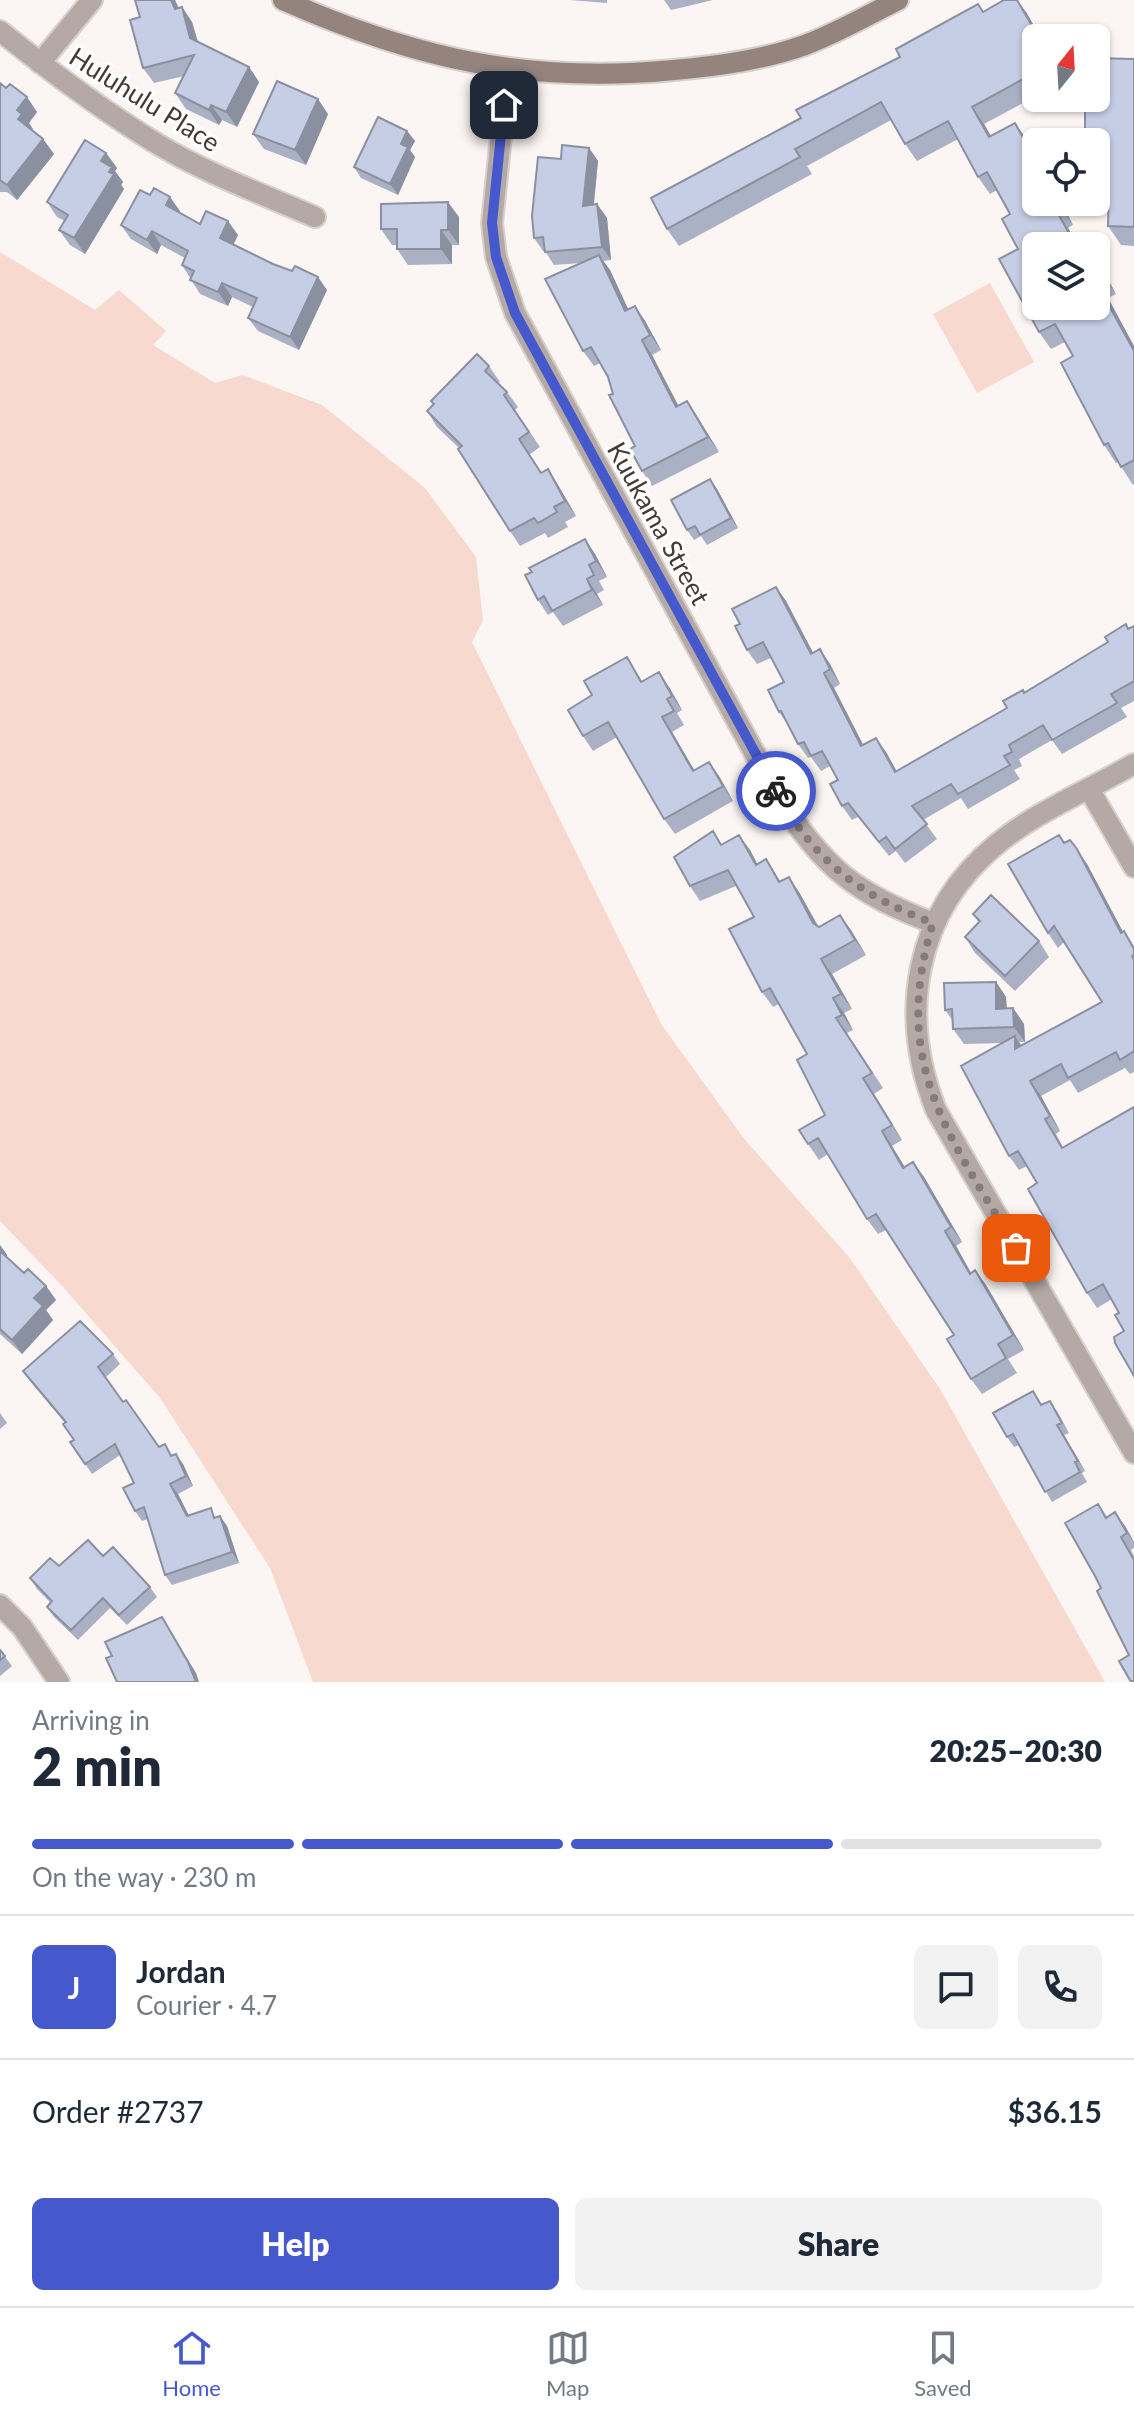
<!DOCTYPE html>
<meta charset="utf-8">
<style>
:root{--surface:#fff;--page:#f2f2f3;--text:#1f2937;--muted:#747a83;--line:#e0e1e3;--accent:#4559cd}
body{margin:0;font-family:Lato,sans-serif;background:var(--page);color:var(--text);height:100vh;display:flex;flex-direction:column;font-size:30px;white-space:nowrap}
*{box-sizing:border-box;margin:0}
p{font-size:26px;color:var(--muted)}
.icon{flex:none;width:44px;height:44px;fill:none;stroke:currentColor;stroke-width:2;stroke-linecap:round;stroke-linejoin:round}
.map{position:relative;height:1682px;overflow:hidden}
.side{display:flex;flex-direction:column;background:var(--surface);flex:1}
.side>*{flex:none}
.needle{width:52px;rotate:18deg}
.tools{position:absolute;left:1022px;top:24px;display:grid;gap:16px}
.tools a{display:grid;place-items:center;width:88px;height:88px;border-radius:12px;background:var(--surface);box-shadow:0 2px 6px #0004;font-size:40px}
.pin{position:absolute;display:grid;place-items:center;width:68px;height:68px;color:#fff;margin:-34px;border-radius:16px;box-shadow:0 4px 12px #0006}
.courier{position:absolute;display:grid;place-items:center;width:80px;height:80px;margin:-40px;border:6px solid #4559cd;border-radius:50%;background:#fff;color:#222;box-shadow:0 2px 10px #0007}
.headline em{font-style:normal;font-weight:800}
.headline div{display:flex;flex-direction:column-reverse}
.headline{display:flex;align-items:center;justify-content:space-between;height:136px;padding:0 32px}
h1{font-size:52px;font-weight:800;line-height:60px}
.bar{display:grid;grid-template-columns:repeat(4,1fr);gap:12px 8px;align-content:center;height:96px;padding:0 32px}
.bar i{height:10px;border-radius:6px;background:var(--line)}
.bar .on{background:var(--accent)}
.bar p{grid-column:span 4}
.line{display:flex;align-items:center;gap:20px;padding:0 32px;border-top:2px solid var(--line)}
.line div{flex:1}
.round{display:grid;place-items:center;flex:none;width:84px;height:84px;border-radius:12px;background:var(--page)}
.button{display:flex;gap:16px;margin-top:auto;padding:16px 32px}
.button a{flex:1;height:92px;border-radius:12px;background:var(--accent);color:#fff;font-size:32px;font-weight:800;line-height:92px;text-align:center}
.button a+a{background:var(--page);color:var(--text)}
.tab-bar{display:flex;justify-content:space-around;align-items:center;height:112px;border-top:2px solid var(--line);background:var(--surface);font-size:22px;color:var(--muted)}
.tab-bar a{display:grid;justify-items:center;gap:4px}
.tab-bar .on{color:var(--accent)}
.map>svg:first-child{display:block}
</style>
<div class="map">
<svg width="1134" height="1682" viewBox="0 0 1134 1682">
<rect width="100%" height="100%" fill="#fbf5f3"/>
<path fill="#f8d9cf" d="M0 252 95 310 119 290 166 331 153 345 215 383 243 375 322 405 425 488 476 557 483 620 472 642 661 1024 745 1140 849 1257 940 1389 1105 1682H313L270 1568 160 1398 64 1288 0 1221Z
M990 283 1034 362 977 393 933 314Z"/>
<g fill="none" stroke-linecap="round" stroke-linejoin="round">
<defs>
<path id="street" d="M0 31C51 72 103 111 159 145 208 174 262 194 315 217
M40 63 92 0
M508 69 492 223 496 257 515 313 779 798C824 868 855 893 933 923
M1134 764C1089 790 1037 811 997 844 914 912 898 1014 936 1110L1134 1453
M1089 789 1134 867
M0 1605 22 1627 59 1682"/>
<path id="secondary" d="M283 0C416 59 528 84 674 70 718 66 763 60 805 45 837 33 868 15 898 0"/>
</defs>
<use href="#street" stroke="#d7d0cd" stroke-width="24"/>
<use href="#secondary" stroke="#d7d0cd" stroke-width="24"/>
<use href="#street" stroke="#b5a9a5" stroke-width="20"/>
<use href="#secondary" stroke="#95837e" stroke-width="20"/>
</g>
<path fill="#aab1c5" d="M135 0H175L179 8 182 7 192 22 198 42 249 67 259 82 237 127 222 120 219 125 186 109 175 93 184 76 154 83 143 68 140 17Z
M570 0H607V3Z
M664 0H713L671 10Z
M984 12H1026L1041 38H1036V96L984 124 991 136 1015 123 1027 140 1036 157V202H1061L1073 225 1068 228 1079 246H1036L1096 261 1116 294 1108 298 1134 346V484L1133 485 1118 462 1116 463 1104 445 1073 356 1065 342 1051 349 1039 332 1010 214 997 190 990 194 978 177 958 139 917 161 905 144 891 120 807 166 812 174 679 246 667 229 801 118 900 57Z
M1134 59V246L1121 245 1108 226V201L1096 184V142Z
M0 83 37 112 29 123 32 130 43 139 54 154 17 200 7 192H0Z
M328 114 306 165 264 149 253 134Z
M407 131 415 141 410 150 415 157 398 195 361 178 354 167Z
M589 148 598 161 594 205 597 204 607 218 611 260 603 261 610 270 628 309 635 306 645 321 661 350 652 355 678 406 687 401 719 452 652 486 642 471 635 446 613 394 608 377 600 363 594 366 583 351 581 263 554 265 545 251H543L534 238 561 159Z
M106 153 117 168 115 171 123 182 121 185 124 189 85 254 70 245 59 230 65 221 57 217 47 202Z
M180 211 179 212 200 224 238 235 233 244 327 290 299 350 258 331 248 318 253 307 232 297 228 306 200 294 182 265 185 258 161 245 157 254 131 239 121 225Z
M459 217V245H452V264L408 265 397 249V245H392L381 229Z
M489 366 500 382 498 383 507 392 518 407 515 410 540 447 529 455 542 473 548 469 558 485 576 516 565 522 568 527 548 538 545 533 520 546 510 531 459 448 437 427 427 411 433 404 431 401Z
M710 479 717 489 738 528 707 545 701 536 694 540 687 530Z
M585 539 595 554 607 577 599 581 604 590 597 594 603 605 563 626 553 612 548 615 538 600Z
M776 587 786 601 813 653 830 664 840 684 834 688 863 745 886 752 896 771 1007 708 1024 693 1134 626V701L1121 708 1127 717 1062 754 1052 740 1019 759 1022 766 1014 770 1020 779 968 809 961 798 923 820 937 839 905 863 896 851 889 856 858 817 852 820 842 806 838 780 830 766 821 771 811 757 808 758 798 744 789 726 779 712 784 682 771 658 757 664 747 650Z
M627 657 642 681 669 687 682 710 677 713 684 725 672 732 694 770 719 776 733 801 675 834 664 819 617 737 593 751 583 736 592 695Z
M1059 835 1065 843 1087 864 1123 932 1124 931 1134 946V1072L1130 1074 1125 1068 1078 1093 1070 1080 1041 1096 1060 1131 1056 1134 1063 1147 1134 1107 1124 1331 1119 1313 1112 1299 1097 1308 1087 1293 1037 1183 1027 1166 1019 1170 1009 1156 1003 1043 964 1044 953 1029V1021L945 1010 996 982 1006 997 1007 1009 1013 1008 1024 1024 1025 1042H1019L1021 1046 1102 1002 1064 942 1058 948 1048 933Z
M723 844 750 850 757 864 766 859 781 882 799 892 819 927 840 915 866 955 832 974 852 1009 844 1013 853 1030 847 1033 883 1088 874 1094 902 1140 892 1146 905 1167 913 1162 924 1177 962 1242 956 1246 971 1273 975 1270 986 1285 1024 1350 1008 1359 1017 1373 982 1394 971 1379 954 1335 886 1230 878 1234 867 1219 828 1154 819 1160 808 1144 825 1115 807 1054 779 1004 773 1007 762 992 754 917 736 886 700 901 690 886Z
M973 914 1039 941 1049 957 1015 991 975 953 965 937 979 923Z
M0 1245 7 1255 6 1257 24 1273 46 1286 56 1300 46 1310 53 1320 22 1354 0 1334Z
M113 1354 120 1364 106 1377 123 1402 159 1447 173 1455 183 1464 193 1486 178 1494 189 1516 217 1517 220 1516 227 1526 239 1563 172 1585 165 1575 148 1519 142 1521 135 1511 134 1483 120 1455 92 1474 70 1442 74 1440 65 1423 30 1381 23 1371Z
M1042 1405 1057 1411 1069 1433 1064 1435 1085 1471 1082 1473 1087 1482 1052 1502 1019 1445 1014 1447 1007 1437Z
M0 1413 7 1423 0 1429Z
M1098 1504 1107 1517 1125 1526 1134 1542V1548L1131 1550 1134 1556V1682H1131L1129 1655 1101 1588Z
M103 1556 150 1587 157 1597 127 1625 110 1608 78 1640 54 1617 47 1607 51 1603 37 1589 30 1578 59 1566Z
M0 1650 12 1666 0 1676Z"/>
<path fill="#8b90a0" d="M171 0H175L185 24 175 9Z
M1017 0 1026 12 1041 38H1039Z
M182 7 192 22 201 53 190 38Z
M249 67 259 82 237 127 226 112Z
M27 97 37 112 29 123 33 129 29 134 18 119 17 110Z
M318 99 328 114 306 165 295 150Z
M211 105 222 120 219 125 209 110Z
M972 107 984 124 1001 154 989 137Z
M1015 123 1027 140 1036 157V162Z
M407 131 415 141 410 150 415 157 398 195 390 184 401 144Z
M43 139 54 154 17 200 7 185Z
M589 148 598 161 592 219 583 206Z
M106 153 117 168 115 171 123 182 121 185 124 189 85 254 74 238 101 161Z
M170 197 180 211 176 219 166 205Z
M448 202 459 217V245L448 230Z
M1058 202H1061L1073 225 1061 208Z
M597 204 607 218 611 260 602 247Z
M1056 210 1068 228 1079 246H1076Z
M228 221 238 235 230 252 220 238Z
M441 230 452 245V264L441 249Z
M152 231 161 245 157 254 147 240Z
M599 255 610 270 636 326 625 311Z
M1096 261 1104 272 1116 294 1104 277Z
M318 277 327 290 299 350 290 337Z
M1096 282 1108 298 1134 346V351Z
M222 283 232 297 228 306 218 292Z
M635 306 645 321 661 350 650 335Z
M642 340 652 355 687 422 676 407Z
M687 401 697 416 719 452 708 437Z
M548 469 558 485 576 516 565 501Z
M710 479 717 489 738 528 731 518Z
M585 539 595 554 607 577 596 561Z
M587 579 597 594 603 605 592 590Z
M776 587 786 601 821 668 811 654Z
M820 649 830 664 840 684 830 669Z
M659 672 669 687 682 710 672 696Z
M824 673 834 688 871 760 861 746Z
M662 717 672 732 703 785 693 771Z
M876 738 886 752 905 786 895 772Z
M709 762 719 776 733 801 723 786Z
M739 835 750 850 766 880 756 865Z
M1077 849 1087 864 1131 947 1121 933Z
M789 877 799 892 824 938 813 923Z
M840 915 851 930 866 955 855 940Z
M821 959 832 974 852 1009 841 994Z
M996 982 1006 997 1007 1024 996 1009Z
M833 998 844 1013 853 1030 842 1015Z
M1013 1008 1024 1024 1025 1042 1014 1027Z
M1015 1036 1025 1051 1015 1049Z
M863 1078 874 1094 902 1140 892 1125Z
M1030 1081 1041 1096 1060 1131 1050 1116Z
M882 1131 892 1146 914 1183 903 1168Z
M913 1162 924 1177 962 1242 951 1227Z
M945 1231 956 1246 980 1289 961 1259Z
M0 1245 7 1255 4 1260 0 1255Z
M975 1270 986 1285 1024 1350 1013 1335Z
M46 1286 56 1300 46 1310 53 1320 22 1354 12 1340 34 1298Z
M1057 1425 1064 1435 1085 1471 1078 1461Z
M176 1454 183 1464 193 1486 186 1476Z
M170 1484 178 1494 194 1526 187 1516Z
M1115 1512 1125 1526 1134 1542 1127 1533Z
M220 1516 227 1526 239 1563 232 1552Z
M162 1617 196 1673 199 1682H196Z"/>
<path fill="#c6cee5" stroke="#8b90a0" stroke-width="2" d="M135 0H171L175 9 182 7 190 38 249 67 226 112 211 105 209 110 175 93 194 55 143 68 130 20 140 17Z
M1004 0H1017L1039 38H1036V72L972 107 989 137 1015 123 1036 162V202H1058L1061 208 1056 210 1076 246H1036V306H1096V282L1134 351V460L1121 467 1108 443 1104 445 1061 363 1073 356 1055 324 1039 332 999 259 1018 249 1002 219 1010 214 987 172 978 177 948 121 905 144 881 102 795 149 800 157 667 229 651 198 801 118 796 110 900 57 896 49 978 4 983 12Z
M1096 58 1134 59V227L1108 226 1109 184H1096V142H1085V98H1096Z
M277 81 318 99 295 150 253 134Z
M0 83 6 88 10 84 27 97 17 110 22 114 18 119 43 139 7 185 0 180Z
M378 117 407 131 401 144 408 147 390 184 354 167Z
M85 140 106 153 101 161 112 167 109 172 114 174 74 238 59 230 68 215 47 202Z
M562 145 589 148 583 206 597 204 602 247 545 252 543 237 534 238 532 216 538 157 561 159Z
M154 188 170 197 166 205 200 224 206 211 228 221 220 238 273 264 292 271 295 266 318 277 290 337 248 318 257 298 222 283 218 292 190 280 194 271 182 265 188 251 152 231 147 240 121 225 140 190 150 195Z
M448 202V230H441V249H397V229H381V204Z
M599 255 625 311 635 306 650 335 642 340 676 407 687 401 708 437 642 471 630 449 635 446 609 395 613 394 608 377 591 347 583 351 545 279Z
M1096 262 1104 277 1096 281Z
M477 354 489 366 485 371 507 392 504 395 529 432 519 439 541 473 548 469 565 501 554 507 557 512 538 523 534 518 510 531 458 449 462 446 427 411 434 404 431 401Z
M710 479 731 518 700 535 695 526 687 530 671 500Z
M585 539 596 561 589 565 594 575 587 579 592 590 552 611 544 596 538 600 525 575 532 572 529 568Z
M776 587 811 654 820 649 830 669 824 673 861 746 876 738 895 772 1007 708 1003 701 1023 690 1024 693 1108 642 1105 637 1126 624 1128 629 1134 626V681L1111 694 1117 703 1052 740 1043 725 1009 745 1012 752 1004 756 1010 765 958 794 951 784 912 806 927 824 895 849 886 837 879 842 848 803 842 806 830 784 838 780 822 751 811 756 804 742 798 744 781 711 779 712 768 690 784 682 763 642 747 650 735 626 740 624 732 609Z
M627 657 641 682 659 672 672 696 667 699 674 711 662 717 693 771 709 762 723 786 664 819 608 722 583 736 568 710 592 695 584 681Z
M713 831 721 845 739 835 756 865 766 859 779 882 789 877 813 923 819 927 840 915 855 940 821 959 841 994 833 998 842 1015 836 1018 872 1073 863 1078 892 1125 882 1131 903 1168 913 1162 951 1227 945 1231 961 1259 970 1274 975 1270 1013 1335 998 1344 1006 1358 971 1379 947 1339 954 1335 876 1214 867 1219 818 1138 808 1144 799 1130 825 1115 797 1060 807 1054 770 988 762 992 729 929 754 917 728 870 690 886 674 857Z
M1059 835 1064 843 1070 840 1077 849 1121 933 1124 931 1134 949V955L1132 956 1134 960V1051L1120 1060 1116 1052 1068 1078 1061 1064 1030 1081 1050 1116 1045 1119 1062 1148 1134 1107V1376L1115 1343 1114 1337 1124 1331 1115 1315 1119 1313 1103 1284 1087 1293 1028 1189 1037 1183 1018 1151 1009 1156 961 1066 1015 1036V1049L1102 1002 1054 926 1048 933 1008 864Z
M991 895 1039 941 1005 976 965 937 980 921 973 914Z
M996 982V1009L1013 1008 1014 1027 953 1029 952 1009 945 1010 944 983Z
M0 1251 24 1273 28 1269 46 1286 34 1298 43 1306 12 1340 0 1329Z
M80 1321 113 1354 98 1367 123 1402 126 1400 159 1447 165 1444 171 1456 176 1454 186 1476 170 1484 187 1516 211 1508 214 1518 220 1516 232 1552 165 1575 144 1507 135 1511 123 1488 134 1483 115 1444 85 1464 70 1442 74 1440 63 1424 66 1422 23 1371Z
M1033 1391 1041 1405 1050 1401 1062 1423 1057 1425 1078 1461 1075 1462 1080 1472 1045 1492 1013 1434 1007 1437 993 1413Z
M1098 1504 1106 1518 1115 1512 1127 1533 1121 1537 1134 1560V1680L1131 1682 1119 1661 1129 1655 1097 1591 1101 1588 1095 1576 1065 1523Z
M88 1540 103 1556 113 1547 150 1587 119 1615 103 1598 71 1630 47 1607 52 1601 30 1578 50 1558 59 1566Z
M162 1617 188 1662 196 1682H117L106 1658 112 1656 105 1642Z
M0 1650 5 1656 0 1660Z"/>
<g fill="none" stroke-linecap="round" stroke-linejoin="round">
<path stroke="#857b79" stroke-width="8" stroke-dasharray="0 14.4" d="M776 791C814 861 859 895 933 923 890 1063 948 1133 1016 1248"/>
<path stroke="#4559cd" stroke-width="10" d="M504 105 492 223 496 257 515 313 776 791"/>
</g>
<g text-anchor="middle" dominant-baseline="central" stroke-width="7" stroke-linejoin="round" paint-order="stroke">
<g font-size="26" fill="#453a37" stroke="#fff">
<text transform="translate(145 99) rotate(32)">Huluhulu Place</text>
<text transform="translate(659 523) rotate(61)">Kuukama Street</text>
</g>
</g>
</svg>
<div class="tools">
<a><svg class="needle" viewBox="-14 -14 28 28"><path d="M0-13l5 13h-10z" fill="#e53935"/><path d="M0 13l5-13h-10z" fill="#747a83"/></svg></a>
<a><svg class="icon" aria-label="locate" viewBox="0 0 24 24"><circle cx="12" cy="12" r="6"/><path d="M12 2v4M12 18v4M2 12h4M18 12h4"/></svg></a>
<a><svg class="icon" aria-label="layers" viewBox="0 0 24 24"><path d="M12 4l9 5-9 5-9-5zM3 14l9 5 9-5"/></svg></a>
</div>
<div class="pin" style="left:1016px;top:1248px;background:#ea580c"><svg class="icon" aria-label="bag" viewBox="0 0 24 24"><path d="M5 8h14l-1 12H6zM9 8a3 3 0 0 1 6 0"/></svg></div>
<div class="pin" style="left:504px;top:105px;background:#1f2937"><svg class="icon" aria-label="home" viewBox="0 0 24 24"><path d="M3 11l9-7 9 7M6 9v11h12V9"/></svg></div>
<div class="courier" style="left:776px;top:791px"><svg class="icon" aria-label="bike" viewBox="0 0 24 24"><circle cx="6" cy="16" r="4"/><circle cx="18" cy="16" r="4"/><path d="M6 16l4-8h5l3 8M10 8l3 8H6M13 5h3"/></svg></div>
</div>
<section class="side">
<div class="headline"><div><h1>2 min</h1><p>Arriving in</p></div><em>20:25–20:30</em></div>
<div class="bar"><i class="on"></i><i class="on"></i><i class="on"></i><i></i><p>On the way · 230 m</p></div>
<div class="line" style="height:144px"><b class="round" style="background:var(--accent);color:#fff">J</b><div><b>Jordan</b><p>Courier · 4.7</p></div><a class="round"><svg class="icon" aria-label="chat" viewBox="0 0 24 24"><path d="M4 5h16v11H9l-5 4z"/></svg></a><a class="round"><svg class="icon" aria-label="phone" viewBox="0 0 24 24"><path d="M5 4h4l2 5-3 2q2 4 5 5l2-3 5 2v4C11 20 4 13 5 4z"/></svg></a></div>
<div class="line" style="height:104px"><div>Order #2737</div><b>$36.15</b></div>
<div class="button"><a>Help</a><a>Share</a></div>
</section>
<nav class="tab-bar">
<a class="on"><svg class="icon" aria-label="home" viewBox="0 0 24 24"><path d="M3 11l9-7 9 7M6 9v11h12V9"/></svg>Home</a>
<a><svg class="icon" aria-label="map" viewBox="0 0 24 24"><path d="M3 6l6-2 6 2 6-2v14l-6 2-6-2-6 2zM9 4v14M15 6v14"/></svg>Map</a>
<a><svg class="icon" aria-label="saved" viewBox="0 0 24 24"><path d="M7 4h10v16l-5-4-5 4z"/></svg>Saved</a>
</nav>
